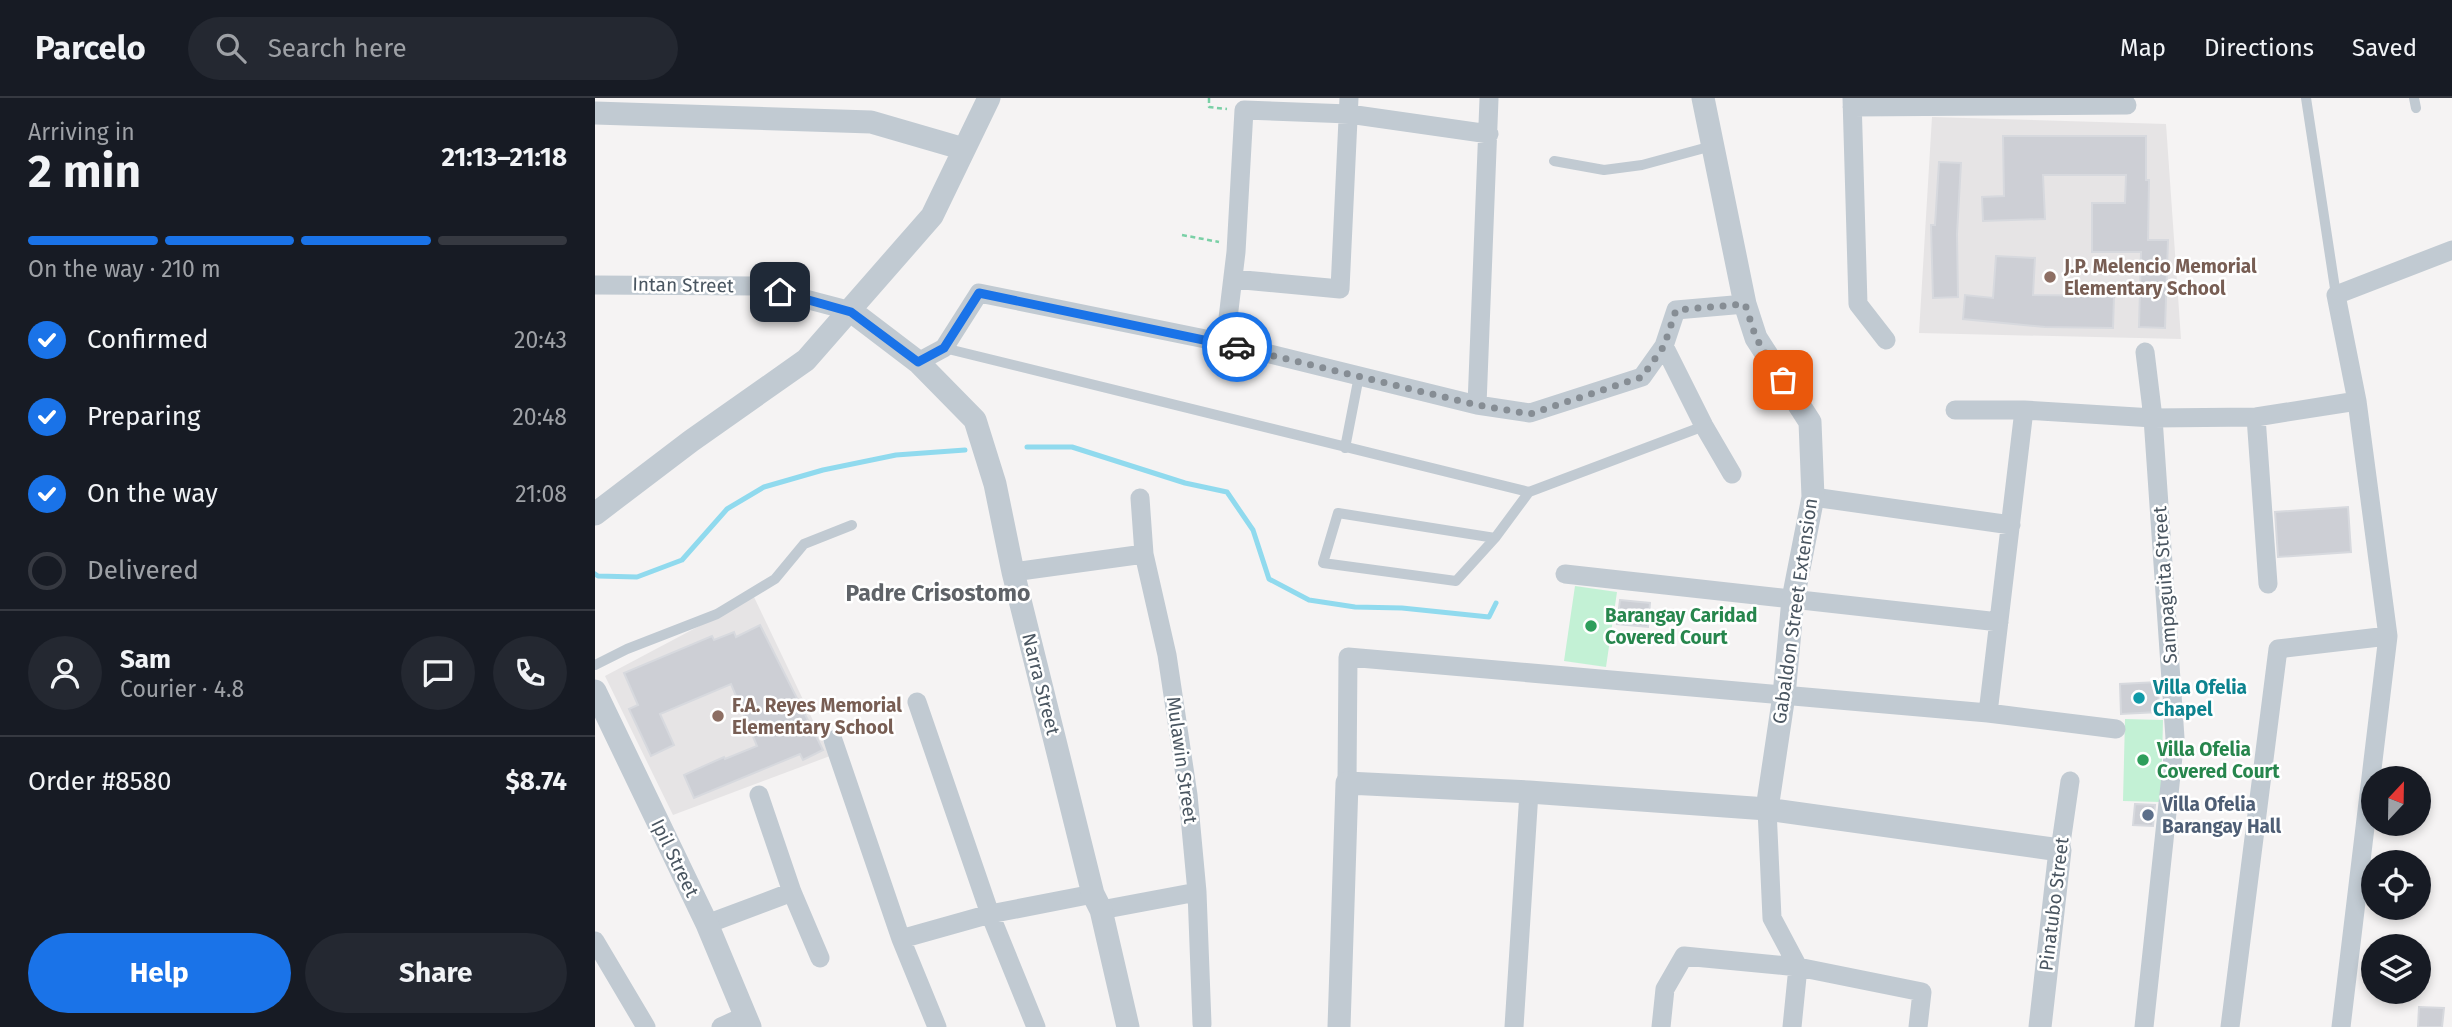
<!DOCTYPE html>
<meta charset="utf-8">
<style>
:root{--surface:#171b24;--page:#242831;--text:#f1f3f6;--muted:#9ea1a6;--line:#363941;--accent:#1a73e8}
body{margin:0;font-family:"Fira Sans",sans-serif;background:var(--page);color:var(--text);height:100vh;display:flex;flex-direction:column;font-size:26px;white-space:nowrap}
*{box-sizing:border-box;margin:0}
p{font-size:23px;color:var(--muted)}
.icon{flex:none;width:38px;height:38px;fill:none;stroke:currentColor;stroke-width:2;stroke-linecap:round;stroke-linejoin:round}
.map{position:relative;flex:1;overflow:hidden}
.panel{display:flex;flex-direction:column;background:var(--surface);width:595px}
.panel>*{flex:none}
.needle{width:46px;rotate:22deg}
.tools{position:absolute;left:1766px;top:668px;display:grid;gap:14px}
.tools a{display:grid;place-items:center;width:70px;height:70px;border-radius:50%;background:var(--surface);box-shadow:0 4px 10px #0003;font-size:35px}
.pin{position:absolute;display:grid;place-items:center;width:60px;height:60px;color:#fff;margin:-30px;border-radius:14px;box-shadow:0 4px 10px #0006}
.courier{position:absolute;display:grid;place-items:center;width:70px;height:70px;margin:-35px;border:5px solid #1a73e8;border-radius:50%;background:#fff;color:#222;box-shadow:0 2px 9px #0007}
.overview em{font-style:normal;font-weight:700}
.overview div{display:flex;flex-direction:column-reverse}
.overview{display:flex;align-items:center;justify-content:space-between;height:119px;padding:0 28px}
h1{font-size:46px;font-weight:700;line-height:52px}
.bar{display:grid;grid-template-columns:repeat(4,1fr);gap:10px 7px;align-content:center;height:84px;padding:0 28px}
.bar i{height:9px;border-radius:5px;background:var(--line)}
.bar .on{background:var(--accent)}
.bar p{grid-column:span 4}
.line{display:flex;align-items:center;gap:18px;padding:0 28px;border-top:2px solid var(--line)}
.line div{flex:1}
.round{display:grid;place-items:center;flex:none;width:74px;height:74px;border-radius:37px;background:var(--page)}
ol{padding:0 28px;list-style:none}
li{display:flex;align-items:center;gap:21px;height:77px}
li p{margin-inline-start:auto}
li .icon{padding:7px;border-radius:50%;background:var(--accent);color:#fff;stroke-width:4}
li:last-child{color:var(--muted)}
li i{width:38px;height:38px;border:4px solid var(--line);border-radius:50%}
.action{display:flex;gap:14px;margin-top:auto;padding:14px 28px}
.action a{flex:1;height:80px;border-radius:42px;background:var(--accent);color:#fff;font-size:28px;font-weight:700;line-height:80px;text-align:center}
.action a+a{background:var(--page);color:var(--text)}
header{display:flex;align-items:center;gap:42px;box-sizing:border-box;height:98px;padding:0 35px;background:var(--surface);border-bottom:2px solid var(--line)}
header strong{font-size:33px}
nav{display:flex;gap:38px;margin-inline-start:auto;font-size:24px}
.search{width:490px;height:63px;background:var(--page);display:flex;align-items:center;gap:18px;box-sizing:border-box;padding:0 24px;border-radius:38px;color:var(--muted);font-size:26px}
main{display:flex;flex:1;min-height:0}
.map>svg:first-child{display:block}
</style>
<header>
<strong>Parcelo</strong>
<div class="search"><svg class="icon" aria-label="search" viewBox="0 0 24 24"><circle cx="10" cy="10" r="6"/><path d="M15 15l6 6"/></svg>Search here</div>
<nav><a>Map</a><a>Directions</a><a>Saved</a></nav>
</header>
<main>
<section class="panel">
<div class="overview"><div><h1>2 min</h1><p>Arriving in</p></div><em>21:13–21:18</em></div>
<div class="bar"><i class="on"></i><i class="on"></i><i class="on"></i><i></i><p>On the way · 210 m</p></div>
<ol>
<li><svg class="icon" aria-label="check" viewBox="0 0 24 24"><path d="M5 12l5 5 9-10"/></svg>Confirmed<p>20:43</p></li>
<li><svg class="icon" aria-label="check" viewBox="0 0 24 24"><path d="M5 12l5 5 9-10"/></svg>Preparing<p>20:48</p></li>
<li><svg class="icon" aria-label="check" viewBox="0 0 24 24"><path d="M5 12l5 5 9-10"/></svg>On the way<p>21:08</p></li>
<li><i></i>Delivered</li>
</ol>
<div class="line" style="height:126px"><a class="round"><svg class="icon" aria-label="person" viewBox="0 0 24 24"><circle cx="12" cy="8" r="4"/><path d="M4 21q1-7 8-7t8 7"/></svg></a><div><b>Sam</b><p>Courier · 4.8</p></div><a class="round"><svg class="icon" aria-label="chat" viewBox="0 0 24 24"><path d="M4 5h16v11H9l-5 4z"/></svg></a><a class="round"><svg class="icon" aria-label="phone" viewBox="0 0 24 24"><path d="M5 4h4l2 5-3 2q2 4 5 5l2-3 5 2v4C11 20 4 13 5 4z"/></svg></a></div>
<div class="line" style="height:91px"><div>Order #8580</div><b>$8.74</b></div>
<div class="action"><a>Help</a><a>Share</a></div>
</section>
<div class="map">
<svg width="1857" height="929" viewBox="0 0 1857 929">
<rect width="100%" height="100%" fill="#f5f3f3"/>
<path fill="#e6e4e5" d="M1337 19 1571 26 1586 241 1324 235Z
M159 499 235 658 78 717 10 578Z"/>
<path fill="#c3f1d5" d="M980 488 1022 494 1011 569 969 563Z
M1530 621 1568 622 1566 704 1528 703Z"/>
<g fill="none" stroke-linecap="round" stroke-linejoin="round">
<path stroke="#90daee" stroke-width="5" d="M432 349H477L590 385 632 394 658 432 674 481 714 502 760 509 807 510 894 519 901 505
M0 476 3 478 42 479 87 462 132 411 169 389 228 372 301 357 370 352"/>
</g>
<path fill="#cdcfd5" stroke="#d7d9de" stroke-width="2" d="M1408 38H1551V82H1554L1553 142H1573L1570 230 1544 229 1546 154H1497V105H1530L1531 77H1448L1450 121 1388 123 1387 99 1409 98Z
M1344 64 1366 65 1362 136 1363 199 1338 200 1336 127H1340Z
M1401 158 1440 160 1438 197 1519 198 1518 230 1450 229 1368 221 1370 197 1398 200Z
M1753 409 1756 454 1683 459 1680 414Z
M1025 502 1055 505 1053 529 1022 526Z
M165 527 228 652 208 662 205 656 99 700 89 677 129 659 130 661 162 648 136 586 65 616 79 647 56 658 34 611 43 607 29 575 117 538 119 542 139 534 141 539Z
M1563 584 1564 614 1526 616 1525 586Z
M1540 706 1560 707 1558 728 1538 727Z
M1824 909 1849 910 1847 929H1823Z"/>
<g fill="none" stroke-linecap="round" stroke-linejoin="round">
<path stroke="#7ad0a6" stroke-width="2.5" stroke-dasharray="5 3.5" stroke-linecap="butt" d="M614 0V9L632 11
M587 137 624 144"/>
<path stroke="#c1cad2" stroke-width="10" d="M1711 0 1741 197
M1819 0 1821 10
M959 63 1009 72 1047 67 1117 48
M349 250 934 394 1109 328
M750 350 764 278
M900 440 743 415 728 465 861 483 900 440 934 394
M0 567 32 551 122 516 180 481 209 446 257 427"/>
<path stroke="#c1cad2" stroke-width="19" d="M1257 0 1263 206 1291 242
M1257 9 1532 7
M638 181 745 191 754 0
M0 187 161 188 256 213
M630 245 641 154 649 12 754 16 894 36
M1069 248 1109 328 1137 376
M323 264 349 250 384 195 630 245 882 307 935 315 1047 279 1069 248 1081 212 1150 206
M882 307 894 1
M1360 312H1429
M1661 319 1673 486
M1218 399 1416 427
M545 400 549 456 572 557 593 697 602 794 607 926
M418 474 549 456
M970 476 1404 524
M322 604 395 816 441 929
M1393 615 1429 312 1558 320 1661 319 1762 303
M238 642 306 841 342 929
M752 685 753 559 1393 615 1521 631
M164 697 197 794 225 860
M1172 711 1177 820 1203 869 1197 929
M1465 752 1475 683
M506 812 602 794
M112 826 197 794
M306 841 395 816 498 796
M0 843 51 929
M126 929 150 918
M919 929 934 694
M1066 929 1070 891 1089 858 1203 869 1327 894 1323 929
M1549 929 1580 640 1558 320 1550 254
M1635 929 1683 551 1793 538
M1746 929 1793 538 1762 303 1741 197 1857 152"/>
<path stroke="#c1cad2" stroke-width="23" d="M1108 0 1150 206 1161 240 1215 324 1218 399 1198 501 1189 597 1172 711
M0 15 276 24 369 51
M256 213 323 264 380 322 400 386 418 474 498 796 506 812 533 929
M0 416 96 343 211 262 337 118 394 0
M0 593 112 826 155 929
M744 929 752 685 934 694 1172 711 1465 752 1445 929"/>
</g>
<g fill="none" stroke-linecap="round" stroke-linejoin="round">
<path stroke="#868d94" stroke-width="7" stroke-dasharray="0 12.6" d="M642 249 882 307 935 316 1047 279 1069 248 1081 212 1150 206 1161 240 1188 282"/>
<path stroke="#1a73e8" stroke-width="9" d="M185 194 256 214 323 264 349 250 384 195 642 249"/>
</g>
<g fill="#8d6e63" stroke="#fff" stroke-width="2.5">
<circle cx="1455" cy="179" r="7"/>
<circle cx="123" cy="618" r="7"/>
</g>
<g fill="#2e9e5b" stroke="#fff" stroke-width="2.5">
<circle cx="996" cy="528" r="7"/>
<circle cx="1548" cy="662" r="7"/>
</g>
<circle fill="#0f9aa8" stroke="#fff" stroke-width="2.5" cx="1544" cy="600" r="7"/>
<circle fill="#5c6f8a" stroke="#fff" stroke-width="2.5" cx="1553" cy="717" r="7"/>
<g text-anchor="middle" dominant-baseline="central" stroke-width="5" stroke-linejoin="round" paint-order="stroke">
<g font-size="19" font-weight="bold" fill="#785e54" stroke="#fff" text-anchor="start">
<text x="1469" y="168">J.P. Melencio Memorial<tspan x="1469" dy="22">Elementary School</tspan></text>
<text x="137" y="607">F.A. Reyes Memorial<tspan x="137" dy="22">Elementary School</tspan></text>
</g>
<g font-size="19" fill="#4a5661" stroke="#fff">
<text transform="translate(88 187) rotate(1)">Intan Street</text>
<text transform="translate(1570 487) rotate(-94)">Sampaguita Street</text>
<text transform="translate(1200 513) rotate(-82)">Gabaldon Street Extension</text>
<text transform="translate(446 586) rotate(76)">Narra Street</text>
<text transform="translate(587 662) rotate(82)">Mulawin Street</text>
<text transform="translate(80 760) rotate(64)">Ipil Street</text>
<text transform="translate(1459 806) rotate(-83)">Pinatubo Street</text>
</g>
<g font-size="19" font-weight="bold" fill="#27864d" stroke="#fff" text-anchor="start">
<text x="1010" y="517">Barangay Caridad<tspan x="1010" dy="22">Covered Court</tspan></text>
<text x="1562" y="651">Villa Ofelia<tspan x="1562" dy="22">Covered Court</tspan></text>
</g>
<g font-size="19" font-weight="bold" fill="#0d838f" stroke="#fff" text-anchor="start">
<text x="1558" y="589">Villa Ofelia<tspan x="1558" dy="22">Chapel</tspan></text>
</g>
<g font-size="19" font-weight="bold" fill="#4e5e75" stroke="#fff" text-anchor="start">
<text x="1567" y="706">Villa Ofelia<tspan x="1567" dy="22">Barangay Hall</tspan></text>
</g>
<g font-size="23" font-weight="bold" fill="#5f6368" stroke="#fff">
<text x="343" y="495">Padre Crisostomo</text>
</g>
</g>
</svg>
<div class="tools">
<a><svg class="needle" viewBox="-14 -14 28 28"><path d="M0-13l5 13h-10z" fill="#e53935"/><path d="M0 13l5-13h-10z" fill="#9ea1a6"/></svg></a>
<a><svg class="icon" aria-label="locate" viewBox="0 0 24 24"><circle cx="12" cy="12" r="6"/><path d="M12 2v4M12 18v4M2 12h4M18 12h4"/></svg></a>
<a><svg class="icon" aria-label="layers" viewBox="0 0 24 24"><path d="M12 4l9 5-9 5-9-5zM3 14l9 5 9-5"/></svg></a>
</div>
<div class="pin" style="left:1188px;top:282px;background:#ea580c"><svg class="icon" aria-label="bag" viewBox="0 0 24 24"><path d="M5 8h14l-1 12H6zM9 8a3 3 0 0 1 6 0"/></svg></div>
<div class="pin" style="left:185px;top:194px;background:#1f2937"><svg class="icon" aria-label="home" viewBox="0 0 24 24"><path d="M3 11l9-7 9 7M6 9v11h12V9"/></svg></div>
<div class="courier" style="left:642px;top:249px"><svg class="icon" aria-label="car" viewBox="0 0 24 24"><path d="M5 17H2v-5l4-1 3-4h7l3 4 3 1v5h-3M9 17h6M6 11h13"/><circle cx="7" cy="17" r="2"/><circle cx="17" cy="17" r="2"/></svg></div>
</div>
</main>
